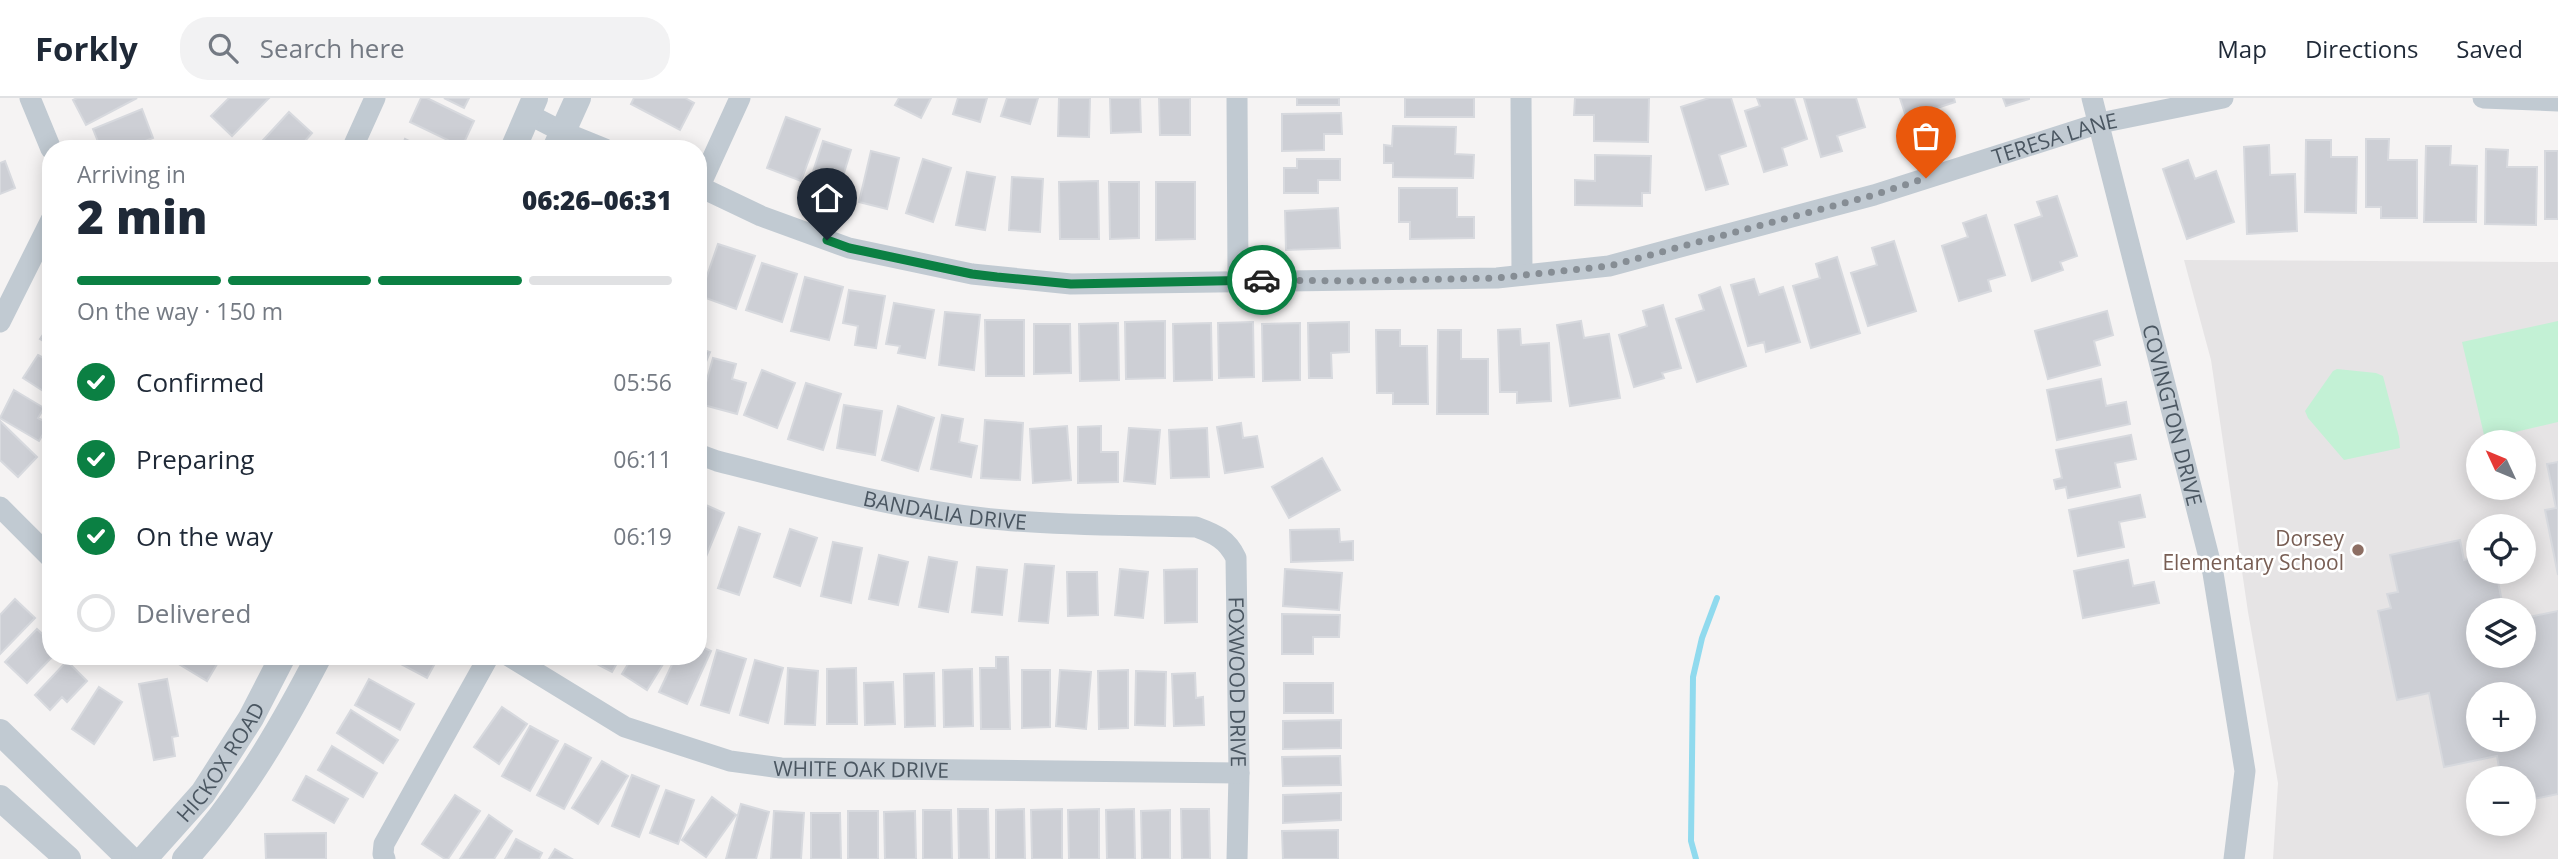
<!DOCTYPE html>
<meta charset="utf-8">
<style>
:root{--surface:#fff;--page:#f2f2f3;--text:#1f2937;--muted:#747a83;--line:#e0e1e3;--accent:#0b8043}
body{margin:0;font-family:"Open Sans",sans-serif;background:var(--page);color:var(--text);height:100vh;display:flex;flex-direction:column;font-size:26px;white-space:nowrap}
*{box-sizing:border-box;margin:0}
p{font-size:23px;color:var(--muted)}
.icon{flex:none;width:38px;height:38px;fill:none;stroke:currentColor;stroke-width:2;stroke-linecap:round;stroke-linejoin:round}
.map{position:relative;flex:1;overflow:hidden}
.drawer{position:absolute;left:42px;top:42px;width:665px;height:525px;display:flex;flex-direction:column;background:var(--surface);border-radius:28px;box-shadow:0 4px 18px #0003}
.drawer>*{flex:none}
.needle{width:46px;rotate:314deg}
.controls{position:absolute;left:2466px;top:332px;display:grid;gap:14px}
.controls a{display:grid;place-items:center;width:70px;height:70px;border-radius:50%;background:var(--surface);box-shadow:0 4px 18px #0003;font-size:35px}
.pin{position:absolute;display:grid;place-items:center;width:60px;height:60px;color:#fff;margin:-72px -30px;border-radius:50% 50% 50% 0;rotate:-45deg;box-shadow:0 0 7px #0007}
.pin .icon{rotate:45deg}
.courier{position:absolute;display:grid;place-items:center;width:70px;height:70px;margin:-35px;border:5px solid #0b8043;border-radius:50%;background:#fff;color:#222;box-shadow:0 2px 9px #0007}
.head em{font-style:normal;font-weight:800}
.head div{display:flex;flex-direction:column-reverse}
.head{display:flex;align-items:center;justify-content:space-between;height:119px;padding:0 35px}
h1{font-size:46px;font-weight:800;line-height:52px}
.bar{display:grid;grid-template-columns:repeat(4,1fr);gap:10px 7px;align-content:center;height:84px;padding:0 35px}
.bar i{height:9px;border-radius:5px;background:var(--line)}
.bar .current{background:var(--accent)}
.bar p{grid-column:span 4}
ol{padding:0 35px;list-style:none}
li{display:flex;align-items:center;gap:21px;height:77px}
li p{margin-inline-start:auto}
li .icon{padding:7px;border-radius:50%;background:var(--accent);color:#fff;stroke-width:4}
li:last-child{color:var(--muted)}
li i{width:38px;height:38px;border:4px solid var(--line);border-radius:50%}
header{display:flex;align-items:center;gap:42px;box-sizing:border-box;height:98px;padding:0 35px;background:var(--surface);border-bottom:2px solid var(--line)}
header strong{font-size:33px}
nav{display:flex;gap:38px;margin-inline-start:auto;font-size:24px}
.search{width:490px;height:63px;background:var(--page);display:flex;align-items:center;gap:18px;box-sizing:border-box;padding:0 24px;border-radius:28px;color:var(--muted);font-size:26px}
.map>svg:first-child{display:block}
</style>
<header>
<strong>Forkly</strong>
<div class="search"><svg class="icon" aria-label="search" viewBox="0 0 24 24"><circle cx="10" cy="10" r="6"/><path d="M15 15l6 6"/></svg>Search here</div>
<nav><a>Map</a><a>Directions</a><a>Saved</a></nav>
</header>
<div class="map">
<svg width="2558" height="761" viewBox="0 0 2558 761">
<rect width="100%" height="100%" fill="#f5f3f3"/>
<path fill="#e6e4e5" fill-rule="evenodd" d="M2184 162 2558 164V761H2273L2278 685 2248 514 2211 262ZM2478 345H2524V390H2478ZM2478 429H2524V474H2478ZM2478 513H2524V558H2478ZM2478 597H2524V642H2478ZM2478 681H2524V726H2478Z"/>
<path fill="#c3f1d5" d="M2558 223V324L2485 341 2462 244Z
M2337 271 2376 275 2383 278 2399 339 2400 350 2344 362 2308 320 2305 313 2333 273Z"/>
<g fill="none" stroke-linecap="round" stroke-linejoin="round">
<path stroke="#90daee" stroke-width="6" d="M1696 761 1691 743 1693 579 1702 540 1717 500"/>
</g>
<path fill="#cdcfd5" stroke="#d7d9de" stroke-width="2" fill-rule="evenodd" d="M77 0H137L86 27 73 2Z
M229 0H269L232 38 211 18Z
M421 0H427L474 23 462 49 410 24Z
M444 0H469L464 10Z
M634 0H685L694 5 680 32 631 6Z
M899 0H931L921 20 895 7Z
M958 0H987L980 24 953 16Z
M1007 0H1038L1030 26 1001 18Z
M1059 0H1090L1089 39 1058 38Z
M1110 0H1140L1141 34 1111 35Z
M1159 0H1190V37H1160Z
M1297 0H1339V7H1297Z
M1405 0H1474V19H1405Z
M1575 0H1649L1648 44 1594 43V17H1574Z
M1709 0H1731L1746 48 1719 57 1728 86 1706 92 1681 9Z
M1757 0H1794L1807 41 1782 50 1787 67 1764 74 1745 13 1760 8Z
M1804 0H1856L1865 29 1837 38 1842 53 1821 59Z
M1900 0H1954L1955 4 1928 13 1932 28 1911 34Z
M2003 0H2029V1L2006 8Z
M142 11 153 40 125 51H101L93 31Z
M289 14 312 35 298 51H255Z
M1341 15 1342 36H1324V52L1282 53V16Z
M786 19 820 31 801 83 767 70Z
M1393 28 1456 29 1455 56 1474 57 1473 80 1393 79V65H1384V47L1392 48Z
M405 41 425 51H401Z
M2366 41H2389L2388 62H2417V120H2381V109H2366Z
M2306 42H2331V59H2357L2356 115 2305 114Z
M823 43 851 52 837 98 808 89Z
M2269 47 2270 77 2295 76 2297 133 2247 136 2244 49Z
M2426 48H2451L2450 67 2477 68 2476 124H2424Z
M2486 51 2508 52 2507 69H2537L2536 127 2485 126Z
M871 53 899 60 887 111 859 104Z
M2545 53H2558V121H2545Z
M1595 57 1651 58 1650 95H1642V108L1575 107V82L1595 83Z
M923 61 951 70 933 124 906 115Z
M1297 61H1340V82H1318V95H1284V70H1297Z
M2188 62 2195 81 2216 73 2234 124 2187 141 2163 71Z
M5 63 15 90 0 96V65Z
M967 74 995 79 985 132 956 127Z
M1012 79 1043 81 1040 134 1009 132Z
M1098 83 1099 141H1060L1059 84Z
M1109 84H1139V140L1110 141Z
M1156 84H1195V141L1156 142Z
M1399 90H1457V119H1474V140L1410 141V124H1399Z
M2057 98 2077 158 2060 164 2063 172 2032 183 2015 127 2042 118 2037 104Z
M1338 110 1340 150 1286 152 1285 113Z
M1986 117 2005 177 1988 182 1991 193 1959 203 1942 148 1968 139 1963 125Z
M1894 143 1916 213 1868 228 1851 175 1877 167 1872 150Z
M718 146 755 158 736 211 700 198Z
M1837 159 1860 235 1811 250 1793 188 1820 180 1816 166Z
M762 165 797 176 782 224 746 212Z
M805 179 843 189 829 242 791 233Z
M1754 181 1759 197 1783 189 1800 244 1766 254 1764 244 1748 248 1731 187Z
M1720 189 1746 268 1697 284 1676 221 1704 212 1699 197Z
M849 192 885 198 876 250 855 247 858 228 843 225Z
M894 205 934 212 925 260 898 255 900 248 886 246Z
M1663 207 1681 270 1662 275 1664 280 1634 289 1619 237 1647 228 1643 213Z
M2107 213 2113 237 2094 243 2100 267 2048 281 2035 233Z
M945 214 980 217 974 272 939 267Z
M985 222H1024V278H986Z
M1165 223V280L1126 281 1125 224Z
M1581 223 1584 240 1609 236 1620 300 1570 308 1557 227Z
M1253 224 1254 279 1219 280 1218 225Z
M1349 224V254L1331 255 1332 280H1309L1308 225Z
M51 225V248L40 241Z
M1118 225 1119 282 1080 283 1079 226Z
M1211 225 1212 282 1174 283 1173 226Z
M1300 225V282L1263 283 1262 226Z
M1034 226H1070L1071 275 1034 276Z
M1520 231 1521 247 1549 245 1551 303 1517 305V294H1500L1498 232Z
M1376 232H1400V248H1427L1428 306H1393V295H1377Z
M1438 232H1461V261H1488V316H1437Z
M698 250 710 254 698 283Z
M38 257 51 264V298L23 280Z
M713 260 736 266 732 281 746 285 737 316 700 306Z
M762 272 795 285 777 330 744 317Z
M2101 281 2106 308 2126 304 2130 326 2057 342 2047 292Z
M806 285 841 296 823 352 788 341Z
M14 292 44 310 38 320 49 326 39 343 0 320Z
M844 307 882 313 875 357 837 350Z
M898 308 934 320 918 373 882 362Z
M942 317 963 321 959 344 977 348 971 379 931 371Z
M985 322 1023 325 1020 382 981 380Z
M0 323 37 359 18 379 0 362Z
M1241 325 1243 340 1257 338 1263 369 1225 375 1217 329Z
M1067 328 1071 382 1033 385 1030 331Z
M1101 328V354H1118V384L1078 385V329Z
M1129 330 1160 332 1155 386 1124 383Z
M1207 330 1209 379 1171 380 1169 332Z
M2131 337 2136 361 2115 365 2120 389 2068 400 2066 389 2056 391 2054 382 2062 380 2056 352Z
M1322 360 1340 392 1289 420 1272 389Z
M2558 364V477L2545 412 2556 410 2547 366Z
M2140 397 2145 419 2119 424 2124 449 2078 458 2069 412Z
M699 404 724 415 705 461 698 459Z
M739 429 760 436 739 497 718 490Z
M790 431 817 440 800 488 774 479Z
M1339 431 1340 444 1353 443V462L1291 464 1290 432Z
M2460 442 2464 462 2478 459V474H2496L2504 513H2478V558H2524V520L2558 513V696L2524 703V681H2501L2497 658 2444 669 2429 595 2397 602 2378 513 2391 510 2387 496 2398 494 2390 457ZM2478 597H2524V642H2478Z
M833 444 862 450 851 505 821 498Z
M879 457 908 464 898 507 869 501Z
M929 459 957 464 948 514 919 509Z
M2128 462 2133 488 2154 484 2159 505 2083 520 2074 473Z
M1025 466 1054 468 1048 525 1019 523Z
M977 469 1007 472 1002 517 972 514Z
M1120 471 1148 474 1143 520 1115 517Z
M1197 471V524L1165 525 1164 472Z
M1285 471 1342 475 1339 512 1283 508Z
M1067 474H1097L1098 517 1068 518Z
M15 501 35 520 0 556V517Z
M1282 516 1340 517 1339 539H1313V556H1282Z
M37 531 51 544V558H53L27 585 5 564Z
M698 547 711 553 687 606 659 594 676 558H698Z
M717 552 746 561 729 615 701 607Z
M170 558H216L220 561 207 583 169 560Z
M386 558H439L427 580Z
M589 558H621L612 574 587 561Z
M633 558H668L647 592 622 576Z
M996 559H1008L1010 631H981L980 570H996Z
M755 562 783 570 768 625 740 617Z
M67 563 87 583 67 604 62 599 50 612 35 597Z
M788 570 818 573 815 627 785 626Z
M856 570 857 626H827V571Z
M972 571 973 628 944 629 943 572Z
M1022 572H1050V629L1022 630Z
M1060 572 1091 574 1086 631 1056 628Z
M1128 572V630L1099 631 1098 573Z
M1136 573 1166 574 1165 628 1135 627Z
M934 575 935 628 905 629 904 576Z
M1195 575 1196 600 1203 599 1204 627 1174 628 1172 576Z
M167 581 178 638 172 639 175 658 154 662 139 586Z
M369 581 414 606 400 632 355 607Z
M893 584 895 626 865 627 864 585Z
M1284 585H1333V615H1284Z
M99 589 122 604 94 646 72 631Z
M502 609 527 626 499 666 474 649Z
M351 612 398 642 383 665 337 635Z
M1341 622V650L1283 651V623Z
M530 628 558 643 530 693 502 678Z
M565 646 591 660 564 711 537 697Z
M332 648 377 675 363 699 318 672Z
M1340 658 1341 687 1283 688 1282 659Z
M602 663 628 678 598 726 572 710Z
M632 677 659 688 639 739 612 728Z
M306 678 348 701 334 725 293 702Z
M666 692 694 702 678 746 650 735Z
M1341 695V722L1283 725V697Z
M455 697 480 713 448 761H445L422 746Z
M712 699 736 717 706 759 682 742Z
M741 706 769 714 756 761H726Z
M958 711H988L989 761H959Z
M1024 711 1025 761H996V712Z
M1062 711V761H1032L1031 712Z
M1099 711V761H1069L1068 712Z
M1134 711 1135 761H1107L1106 712Z
M1181 711H1209L1210 761H1182Z
M923 712H951L952 761H923Z
M1170 712V761H1142L1141 713Z
M774 713 804 715 801 761H771Z
M848 713H878V761H848Z
M915 713 916 761H885L884 714Z
M811 715H840L841 761H811Z
M489 717 512 733 494 761H460Z
M1338 732V761H1283L1282 733Z
M326 735V761H266L265 736Z
M516 741 542 755 539 761H505Z
M555 751 572 761H549Z"/>
<g fill="none" stroke-linecap="round" stroke-linejoin="round">
<g stroke="#c1cad2" stroke-width="21">
<path d="M30 0 51 51"/>
<path d="M1237 0 1238 182"/>
<path d="M1521 0 1522 177"/>
<path id="s1" d="M2092 0 2213 475 2245 673 2234 761"/>
<path d="M2483 0 2558 3"/>
<path d="M528 16 563 34 605 51"/>
<path d="M352 51 375 0"/>
<path id="s2" d="M698 88 761 118 849 150 972 176 1071 186 1497 180 1609 168 1874 97 2100 25 2223 0"/>
<path d="M698 92 740 0"/>
<path d="M0 224 51 122"/>
<path id="s3" d="M698 356 717 363C812 387 906 414 1004 422 1068 428 1132 427 1196 429 1215 436 1227 441 1236 460L1239 675 1237 761"/>
<path d="M0 409 51 460"/>
<path id="s4" d="M509 558 625 629 730 663 781 670 1239 675"/>
<path d="M385 761 383 756 384 746 489 558"/>
</g>
<g stroke="#c1cad2" stroke-width="26">
<path d="M513 51 535 0"/>
<path d="M555 51 578 0"/>
<path d="M0 634 130 761"/>
<path d="M0 700 68 761"/>
<path id="s5" d="M144 761 203 695 251 620 283 558"/>
<path d="M185 761C241 700 281 631 319 558"/>
</g>
</g>
<g fill="none" stroke-linecap="round" stroke-linejoin="round">
<path stroke="#868d94" stroke-width="7" stroke-dasharray="0 12.6" d="M1262 182 1352 183 1497 180 1609 168 1874 97 1926 80"/>
<path stroke="#0b8043" stroke-width="9" d="M827 142 849 150 972 176 997 179 1071 186 1262 182"/>
</g>
<circle fill="#8d6e63" stroke="#fff" stroke-width="2.5" cx="2358" cy="452" r="7"/>
<g text-anchor="middle" dominant-baseline="central" stroke-width="5" stroke-linejoin="round" paint-order="stroke">
<g font-size="21" fill="#4a5661" stroke="#fff">
<text stroke="none"><textPath href="#s2" startOffset="1391">TERESA LANE</textPath></text>
<text stroke="none"><textPath href="#s1" startOffset="327">COVINGTON DRIVE</textPath></text>
<text stroke="none"><textPath href="#s3" startOffset="254">BANDALIA DRIVE</textPath></text>
<text stroke="none"><textPath href="#s3" startOffset="682">FOXWOOD DRIVE</textPath></text>
<text stroke="none"><textPath href="#s5" startOffset="124">HICKOX ROAD</textPath></text>
<text stroke="none"><textPath href="#s4" startOffset="378">WHITE OAK DRIVE</textPath></text>
</g>
<g font-size="21" fill="#785e54" stroke="#fff" text-anchor="end">
<text x="2344" y="440">Dorsey<tspan x="2344" dy="24">Elementary School</tspan></text>
</g>
</g>
</svg>
<div class="controls">
<a><svg class="needle" viewBox="-14 -14 28 28"><path d="M0-13l5 13h-10z" fill="#e53935"/><path d="M0 13l5-13h-10z" fill="#747a83"/></svg></a>
<a><svg class="icon" aria-label="locate" viewBox="0 0 24 24"><circle cx="12" cy="12" r="6"/><path d="M12 2v4M12 18v4M2 12h4M18 12h4"/></svg></a>
<a><svg class="icon" aria-label="layers" viewBox="0 0 24 24"><path d="M12 4l9 5-9 5-9-5zM3 14l9 5 9-5"/></svg></a>
<a>+</a>
<a>−</a>
</div>
<div class="pin" style="left:1926px;top:80px;background:#ea580c"><svg class="icon" aria-label="bag" viewBox="0 0 24 24"><path d="M5 8h14l-1 12H6zM9 8a3 3 0 0 1 6 0"/></svg></div>
<div class="pin" style="left:827px;top:142px;background:#1f2937"><svg class="icon" aria-label="home" viewBox="0 0 24 24"><path d="M3 11l9-7 9 7M6 9v11h12V9"/></svg></div>
<div class="courier" style="left:1262px;top:182px"><svg class="icon" aria-label="car" viewBox="0 0 24 24"><path d="M5 17H2v-5l4-1 3-4h7l3 4 3 1v5h-3M9 17h6M6 11h13"/><circle cx="7" cy="17" r="2"/><circle cx="17" cy="17" r="2"/></svg></div>
<section class="drawer">
<div class="head"><div><h1>2 min</h1><p>Arriving in</p></div><em>06:26–06:31</em></div>
<div class="bar"><i class="current"></i><i class="current"></i><i class="current"></i><i></i><p>On the way · 150 m</p></div>
<ol>
<li><svg class="icon" aria-label="check" viewBox="0 0 24 24"><path d="M5 12l5 5 9-10"/></svg>Confirmed<p>05:56</p></li>
<li><svg class="icon" aria-label="check" viewBox="0 0 24 24"><path d="M5 12l5 5 9-10"/></svg>Preparing<p>06:11</p></li>
<li><svg class="icon" aria-label="check" viewBox="0 0 24 24"><path d="M5 12l5 5 9-10"/></svg>On the way<p>06:19</p></li>
<li><i></i>Delivered</li>
</ol>
</section>
</div>
